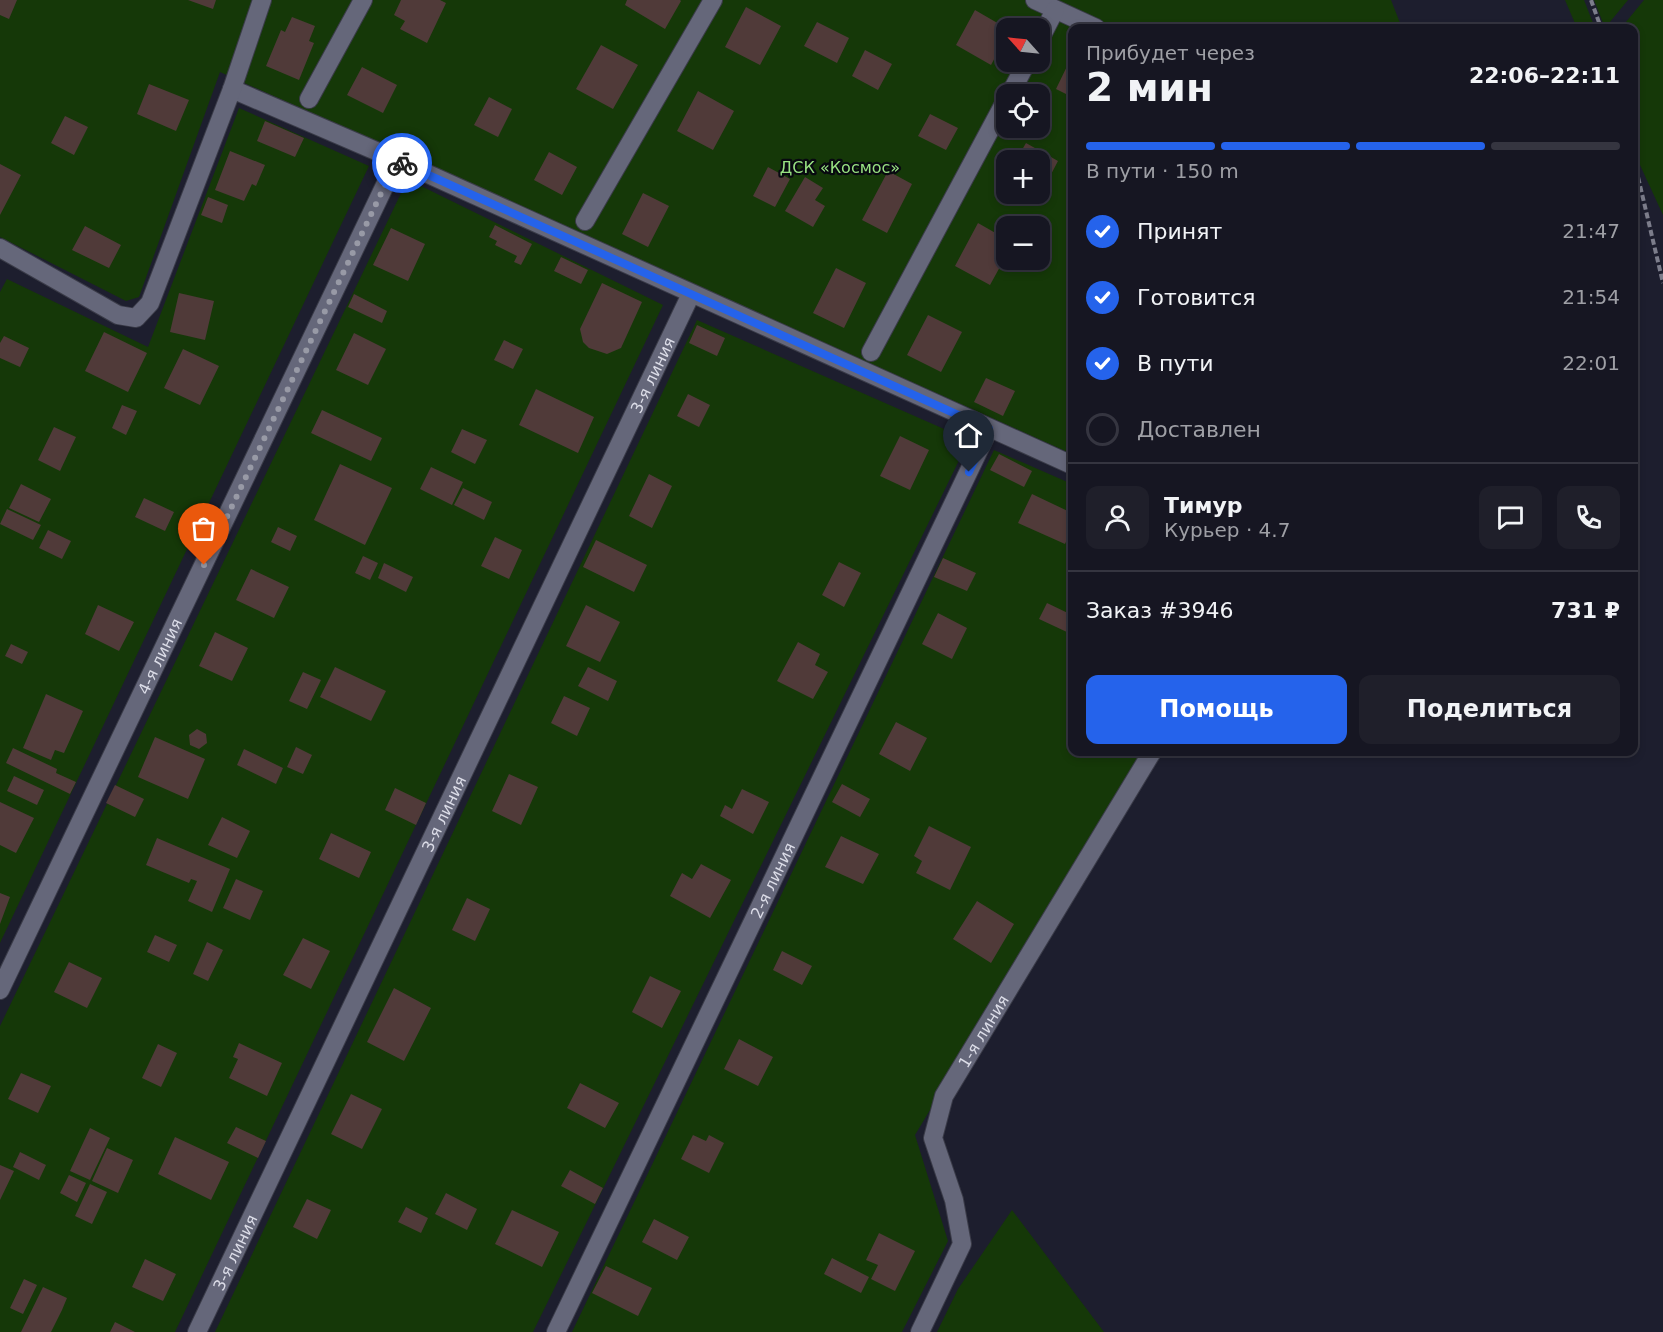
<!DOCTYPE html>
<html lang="ru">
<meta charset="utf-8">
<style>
:root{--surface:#161622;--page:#1f1f2a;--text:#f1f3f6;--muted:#9e9fa5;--line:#353540;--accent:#2563eb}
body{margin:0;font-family:"DejaVu Sans",sans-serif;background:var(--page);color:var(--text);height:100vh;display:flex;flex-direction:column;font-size:22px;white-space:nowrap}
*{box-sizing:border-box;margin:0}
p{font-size:20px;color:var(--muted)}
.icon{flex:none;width:33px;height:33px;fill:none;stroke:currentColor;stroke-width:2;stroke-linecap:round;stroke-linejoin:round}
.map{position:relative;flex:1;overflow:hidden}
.details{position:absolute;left:1068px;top:24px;width:570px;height:732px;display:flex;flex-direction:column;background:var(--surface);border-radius:12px;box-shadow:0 3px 9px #0003,0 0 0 2px var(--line)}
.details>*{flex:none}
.needle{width:39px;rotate:297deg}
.tools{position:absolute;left:996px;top:18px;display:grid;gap:12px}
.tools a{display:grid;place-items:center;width:54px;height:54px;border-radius:12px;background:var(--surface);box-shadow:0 3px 9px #0003,0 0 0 2px var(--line);font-size:30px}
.pin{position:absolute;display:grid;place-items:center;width:51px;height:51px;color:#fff;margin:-62px -26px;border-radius:50% 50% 50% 0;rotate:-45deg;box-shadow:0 0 6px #0007}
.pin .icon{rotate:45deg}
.courier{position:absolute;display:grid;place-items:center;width:60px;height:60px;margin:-30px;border:4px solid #2563eb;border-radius:50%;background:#fff;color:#222;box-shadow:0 2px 8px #0007}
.summary em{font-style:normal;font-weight:700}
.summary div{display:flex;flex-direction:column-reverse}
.summary{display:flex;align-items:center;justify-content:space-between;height:102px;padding:0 18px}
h1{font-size:39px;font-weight:700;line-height:45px}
.bar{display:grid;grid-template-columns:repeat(4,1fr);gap:9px 6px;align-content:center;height:72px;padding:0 18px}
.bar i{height:8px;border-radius:4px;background:var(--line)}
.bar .current{background:var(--accent)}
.bar p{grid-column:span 4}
.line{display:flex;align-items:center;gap:15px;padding:0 18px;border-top:2px solid var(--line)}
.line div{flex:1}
.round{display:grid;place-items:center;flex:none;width:63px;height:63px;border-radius:12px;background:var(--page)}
ol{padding:0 18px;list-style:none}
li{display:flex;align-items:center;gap:18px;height:66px}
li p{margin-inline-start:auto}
li .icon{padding:6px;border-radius:50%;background:var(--accent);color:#fff;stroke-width:4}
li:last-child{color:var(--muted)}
li i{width:33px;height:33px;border:3px solid var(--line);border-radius:50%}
.action{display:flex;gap:12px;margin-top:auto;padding:12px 18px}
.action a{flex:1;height:69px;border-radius:12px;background:var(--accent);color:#fff;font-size:24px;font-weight:700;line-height:69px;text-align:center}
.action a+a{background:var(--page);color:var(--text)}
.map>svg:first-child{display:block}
</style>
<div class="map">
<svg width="1663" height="1332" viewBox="0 0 1663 1332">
<rect width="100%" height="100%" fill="#1d1e2e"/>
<path fill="#153808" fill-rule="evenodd" d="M0 0H1391L1402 28H1072V454L220 72 139 297 126 301 0 237ZM1006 28H1040V62H1006ZM1006 94H1040V128H1006ZM1006 160H1040V194H1006ZM1006 226H1040V260H1006Z
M1565 0H1584L1595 28H1577Z
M1594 0H1628L1605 28Z
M1644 0H1663V215L1634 152V28H1621Z
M239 108 369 166 0 943V292L7 279 148 347Z
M417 184 663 305 175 1332H0V1026L404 187Z
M697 320 969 440 533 1332H215Z
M994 450 1072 484V752H1145L915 1135 948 1241 902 1332H572Z
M1012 1210 1104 1332H937L958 1289Z"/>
<path fill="#503a39" d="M0 0H17L9 19 0 15Z
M188 0H216L213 9Z
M401 0H440L446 3 427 43 400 29 405 21 394 15Z
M627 0H680L681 1 665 29 625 5Z
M746 7 781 26 760 65 725 47Z
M975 10 1006 28V37L991 65 956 45Z
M292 17 315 26 309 41 314 43 299 80 266 66 281 30 285 32Z
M817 22 849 38 837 63 804 46Z
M601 45 638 65 613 109 576 89Z
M865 50 892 64 878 90 852 76Z
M1072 56V97L1056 89Z
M362 67 397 85 383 113 347 95Z
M149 84 189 100 176 131 137 114Z
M698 91 734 111 713 150 677 131Z
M489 97 512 109 498 137 474 125Z
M930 114 958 128 946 150 918 136Z
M65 116 88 127 74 155 51 143Z
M265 121 304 138 295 157 257 141Z
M1026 143 1058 161 1037 201 1022 194H1040V160H1016Z
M230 151 265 165 256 186 252 184 244 201 215 190Z
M549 152 577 167 562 195 534 180Z
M0 164 21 175 0 215Z
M768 167 790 179 775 207 753 196Z
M888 171 912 184 887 233 862 220Z
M805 177 823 188 815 200 825 206 813 227 785 211Z
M643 193 669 206 648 247 622 234Z
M208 197 228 205 222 223 201 215Z
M978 223 1006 239V256L990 285 955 266Z
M495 225 532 244 521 265 514 262 517 256 495 245 497 241 489 237Z
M85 226 121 245 109 268 72 250Z
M391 228 425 244 408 281 373 265Z
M561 257 588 270 581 284 554 271Z
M836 268 866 283 844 328 813 313Z
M602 283 642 302 621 348 607 354 589 348 583 342 580 329Z
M179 293 214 301 205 340 170 332Z
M354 294 387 311 382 323 348 307Z
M928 315 962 332 941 372 907 355Z
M697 325 725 338 717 356 689 343Z
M104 332 147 353 128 392 85 371Z
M354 333 386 349 368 385 336 370Z
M4 336 29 348 20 367 0 358V343Z
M504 340 523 349 513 369 494 360Z
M183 349 219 366 200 405 164 388Z
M986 378 1015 391 1003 416 974 402Z
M536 389 594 417 578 453 519 425Z
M688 394 710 405 699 427 677 416Z
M122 405 137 411 126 435 112 428Z
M322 410 382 438 371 461 311 433Z
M54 427 76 437 60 471 38 460Z
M462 429 487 440 475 464 451 452Z
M900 436 929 450 910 490 880 476Z
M999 454 1032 471 1024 487 990 470Z
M340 464 392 488 365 545 314 520Z
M431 467 463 482 452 505 420 489Z
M649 474 672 486 652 528 629 516Z
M21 484 51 499 39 522 9 508Z
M463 488 492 502 484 520 454 505Z
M1032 494 1072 513V528L1065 544 1018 523Z
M144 498 174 512 165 531 135 517Z
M7 509 41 525 33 540 0 524Z
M278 527 297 536 290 551 271 542Z
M48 530 71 541 62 559 39 548Z
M495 537 522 550 509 579 481 566Z
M596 540 647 565 634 592 583 567Z
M363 556 378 563 370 580 355 573Z
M943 558 976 573 967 591 934 577Z
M839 562 861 573 844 607 822 595Z
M384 563 413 577 406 592 378 578Z
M251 569 289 587 274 618 236 600Z
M1047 603 1072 615V626L1069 633 1039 619Z
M98 605 134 622 119 651 85 634Z
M586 605 620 622 600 662 566 646Z
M938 613 967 628 952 659 922 644Z
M215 632 248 648 232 681 199 666Z
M798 642 820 654 815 665 828 672 813 699 777 681Z
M11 644 28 652 22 664 5 656Z
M335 667 386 691 371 721 320 697Z
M588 667 617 681 608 701 578 686Z
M303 672 321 680 307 709 289 701Z
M46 694 83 711 64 753 55 750 51 760 23 748Z
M564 696 590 708 577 736 551 723Z
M896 722 927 738 910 771 879 754Z
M197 729 206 734 207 743 199 749 190 745 189 735Z
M155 737 205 759 188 799 138 777Z
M296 747 312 755 303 774 287 767Z
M13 748 57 769 56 773 76 782 70 794 6 763Z
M244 749 283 768 276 784 237 765Z
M509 774 538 787 521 825 492 811Z
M14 776 44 790 37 805 7 791Z
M842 784 870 799 860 817 832 802Z
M115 785 144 799 135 817 106 803Z
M395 788 426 803 416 825 385 810Z
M742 789 769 802 753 834 720 816 725 805 732 809Z
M0 802 34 818 16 853 0 845Z
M222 817 250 831 237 858 208 845Z
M929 826 971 847 950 890 916 873 922 861 914 856Z
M331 833 371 852 359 878 319 859Z
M841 836 879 854 863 884 825 867Z
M157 838 230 869 212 912 188 901 197 881 191 879 189 883 146 865Z
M701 864 731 880 710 918 670 896 682 873 692 879Z
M236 879 263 891 250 920 223 908Z
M0 893 10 897 0 924Z
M467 898 490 909 475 941 452 930Z
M977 901 1014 924 991 963 953 939Z
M155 935 177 945 169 962 147 952Z
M303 938 330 951 311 989 283 975Z
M207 942 223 950 208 981 193 974Z
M782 951 812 966 802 985 773 970Z
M69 962 102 978 87 1008 54 992Z
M650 976 681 991 662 1028 632 1012Z
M394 988 431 1008 404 1061 367 1042Z
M739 1039 773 1057 758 1086 724 1069Z
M239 1043 282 1063 267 1096 229 1078 238 1059 233 1057Z
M158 1044 177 1053 161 1087 142 1078Z
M21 1073 51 1086 38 1113 8 1099Z
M580 1083 619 1103 605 1128 567 1108Z
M351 1094 382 1109 362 1149 331 1134Z
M236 1127 266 1141 258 1158 227 1143Z
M90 1128 110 1138 90 1180 70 1171Z
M693 1135 706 1141 709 1135 724 1143 709 1173 681 1159Z
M175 1137 229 1162 211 1200 158 1174Z
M107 1148 133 1160 118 1193 92 1181Z
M20 1152 46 1165 39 1180 13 1167Z
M0 1165 14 1171 0 1200Z
M570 1170 603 1188 595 1204 561 1186Z
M69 1175 86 1183 77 1202 60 1193Z
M90 1184 107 1192 92 1224 75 1216Z
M446 1193 477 1209 467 1230 435 1214Z
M307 1199 331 1210 317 1239 293 1227Z
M406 1207 428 1218 421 1233 398 1222Z
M512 1210 559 1232 542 1267 495 1244Z
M654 1219 689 1237 677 1260 642 1242Z
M879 1233 915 1251 895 1291 871 1279 878 1265 866 1260Z
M832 1258 869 1277 861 1293 824 1274Z
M145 1259 176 1274 163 1301 132 1287Z
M606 1266 652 1288 638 1316 592 1293Z
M24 1279 37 1285 23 1314 10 1308Z
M43 1287 67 1298 62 1310 51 1332H21Z
M115 1322 135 1332H110Z"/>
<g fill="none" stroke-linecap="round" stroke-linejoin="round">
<defs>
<g id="lane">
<path d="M1035 0 1096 28"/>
<path d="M1040 39 1055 10"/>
<path d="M232 89 397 160 1072 465"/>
<path d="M1010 94 1027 62"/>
<path d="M309 99 363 0"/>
<path d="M585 221 713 0"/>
<path d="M0 248 118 315 136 318 150 303 232 89 262 0"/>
<path d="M871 352 1006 100"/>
<path id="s1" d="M0 990 397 160"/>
<path id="s2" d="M197 1332 691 294"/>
<path id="s3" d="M556 1332 989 429"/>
<path id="s4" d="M920 1332 962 1244 954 1200 933 1138 944 1096 1152 752"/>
</g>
</defs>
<use href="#lane" stroke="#3a3b48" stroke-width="20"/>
<path stroke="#7c7d8b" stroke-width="4" stroke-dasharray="6 3" stroke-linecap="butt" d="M1591 0 1601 28
M1634 160 1663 283"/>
<use href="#lane" stroke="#65677a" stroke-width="18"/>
</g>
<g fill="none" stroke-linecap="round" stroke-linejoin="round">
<path stroke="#989aa6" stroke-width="6" stroke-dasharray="0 10.8" d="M204 565 397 160 402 163"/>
<path stroke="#2563eb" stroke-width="8" d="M402 163 989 429 969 472"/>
</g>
<g text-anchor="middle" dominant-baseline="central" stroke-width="4.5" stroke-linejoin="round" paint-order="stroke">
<g font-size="16" fill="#98e182" stroke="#080910">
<text x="840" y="167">ДСК «Космос»</text>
</g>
<g font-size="16" fill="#dbdce7" stroke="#080910">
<text stroke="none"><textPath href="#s2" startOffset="1060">3-я линия</textPath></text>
<text stroke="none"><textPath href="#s1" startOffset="370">4-я линия</textPath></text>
<text stroke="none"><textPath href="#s2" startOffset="574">3-я линия</textPath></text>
<text stroke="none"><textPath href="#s3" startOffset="501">2-я линия</textPath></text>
<text stroke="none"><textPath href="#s4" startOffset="327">1-я линия</textPath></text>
<text stroke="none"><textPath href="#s2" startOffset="88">3-я линия</textPath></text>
</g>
</g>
</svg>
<div class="tools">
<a><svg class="needle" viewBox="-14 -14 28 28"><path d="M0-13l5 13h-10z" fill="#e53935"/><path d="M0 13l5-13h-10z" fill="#9e9fa5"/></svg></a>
<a><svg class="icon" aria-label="locate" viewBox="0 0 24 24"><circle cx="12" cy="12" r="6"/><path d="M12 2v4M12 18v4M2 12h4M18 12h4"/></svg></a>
<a>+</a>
<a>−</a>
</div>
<div class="pin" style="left:204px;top:565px;background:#ea580c"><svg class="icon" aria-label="bag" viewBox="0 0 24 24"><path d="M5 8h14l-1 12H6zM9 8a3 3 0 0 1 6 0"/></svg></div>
<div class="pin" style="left:969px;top:472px;background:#1f2937"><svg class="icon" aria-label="home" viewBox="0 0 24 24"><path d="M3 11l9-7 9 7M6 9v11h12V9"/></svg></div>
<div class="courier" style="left:402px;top:163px"><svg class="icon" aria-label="bike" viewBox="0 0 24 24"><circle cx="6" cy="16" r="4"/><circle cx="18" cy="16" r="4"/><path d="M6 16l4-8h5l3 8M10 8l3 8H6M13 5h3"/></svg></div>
<section class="details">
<div class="summary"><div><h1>2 мин</h1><p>Прибудет через</p></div><em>22:06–22:11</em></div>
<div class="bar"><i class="current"></i><i class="current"></i><i class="current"></i><i></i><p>В пути · 150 m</p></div>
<ol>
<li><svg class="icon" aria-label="check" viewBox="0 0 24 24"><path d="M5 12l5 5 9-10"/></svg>Принят<p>21:47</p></li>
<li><svg class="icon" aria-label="check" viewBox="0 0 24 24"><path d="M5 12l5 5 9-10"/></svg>Готовится<p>21:54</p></li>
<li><svg class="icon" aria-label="check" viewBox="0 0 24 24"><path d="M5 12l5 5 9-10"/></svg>В пути<p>22:01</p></li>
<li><i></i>Доставлен</li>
</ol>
<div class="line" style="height:108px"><a class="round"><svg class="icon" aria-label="person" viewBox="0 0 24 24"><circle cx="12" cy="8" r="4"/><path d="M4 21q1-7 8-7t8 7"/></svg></a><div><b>Тимур</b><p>Курьер · 4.7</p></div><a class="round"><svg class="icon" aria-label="chat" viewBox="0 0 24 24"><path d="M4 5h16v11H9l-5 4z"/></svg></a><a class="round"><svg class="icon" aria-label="phone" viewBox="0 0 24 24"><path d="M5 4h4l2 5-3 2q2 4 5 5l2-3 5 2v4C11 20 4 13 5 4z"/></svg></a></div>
<div class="line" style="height:78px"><div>Заказ #3946</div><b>731 ₽</b></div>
<div class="action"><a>Помощь</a><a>Поделиться</a></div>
</section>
</div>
